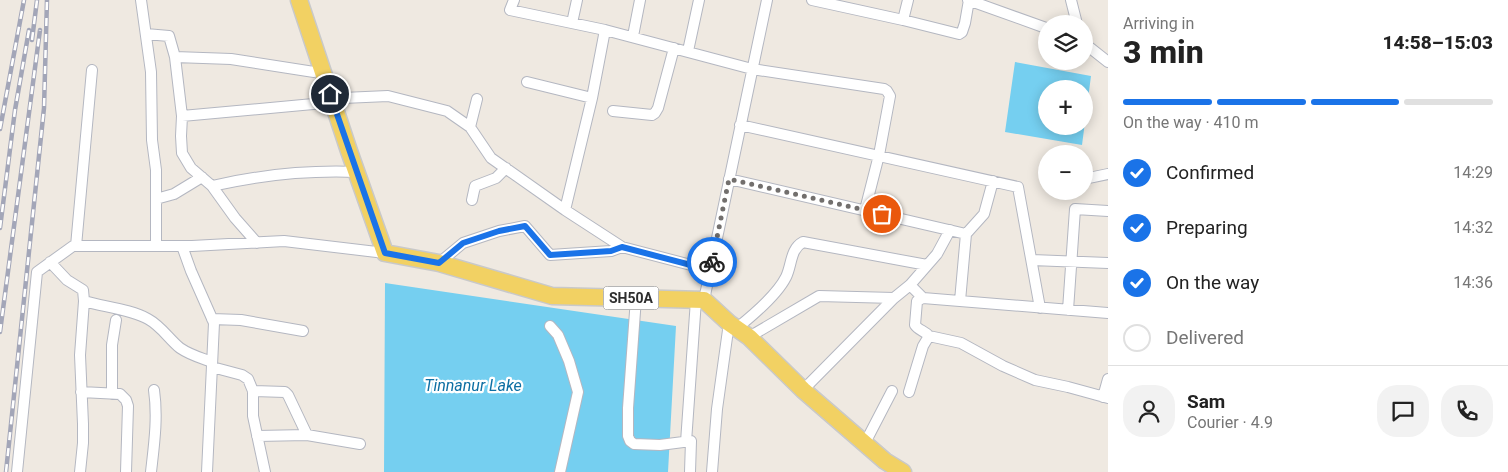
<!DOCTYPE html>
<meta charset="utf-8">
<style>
:root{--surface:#fff;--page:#f2f2f2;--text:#222;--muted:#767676;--line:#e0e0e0;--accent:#1a73e8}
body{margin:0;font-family:Roboto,sans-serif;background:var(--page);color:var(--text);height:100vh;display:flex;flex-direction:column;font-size:19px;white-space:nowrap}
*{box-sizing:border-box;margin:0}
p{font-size:16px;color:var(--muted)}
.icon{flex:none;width:28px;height:28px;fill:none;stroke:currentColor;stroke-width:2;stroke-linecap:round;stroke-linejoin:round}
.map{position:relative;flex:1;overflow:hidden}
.sheet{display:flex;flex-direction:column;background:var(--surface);width:400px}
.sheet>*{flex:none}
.controls{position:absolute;left:1038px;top:15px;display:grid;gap:10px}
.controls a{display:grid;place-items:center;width:55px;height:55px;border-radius:50%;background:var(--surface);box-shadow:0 2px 12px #0003;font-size:25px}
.pin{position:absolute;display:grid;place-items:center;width:42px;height:42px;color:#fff;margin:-21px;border:2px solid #fff;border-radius:50%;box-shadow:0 1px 5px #0007}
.courier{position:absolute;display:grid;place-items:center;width:50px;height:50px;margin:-25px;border:4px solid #1a73e8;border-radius:50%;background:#fff;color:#222;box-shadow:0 1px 6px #0007}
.head em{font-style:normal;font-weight:800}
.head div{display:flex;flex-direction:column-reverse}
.head{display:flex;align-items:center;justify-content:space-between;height:85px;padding:0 15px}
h1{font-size:32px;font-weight:800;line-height:38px}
.bar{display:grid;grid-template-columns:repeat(4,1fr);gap:8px 5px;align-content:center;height:60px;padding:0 15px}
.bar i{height:6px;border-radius:4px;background:var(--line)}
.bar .current{background:var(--accent)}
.bar p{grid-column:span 4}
.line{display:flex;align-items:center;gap:12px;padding:0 15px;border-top:1px solid var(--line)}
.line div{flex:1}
.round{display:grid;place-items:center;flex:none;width:52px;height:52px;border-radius:20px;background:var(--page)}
ol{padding:0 15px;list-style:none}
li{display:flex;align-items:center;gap:15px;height:55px}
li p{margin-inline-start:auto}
li .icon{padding:5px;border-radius:50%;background:var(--accent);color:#fff;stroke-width:4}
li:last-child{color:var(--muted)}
li i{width:28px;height:28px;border:2px solid var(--line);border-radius:50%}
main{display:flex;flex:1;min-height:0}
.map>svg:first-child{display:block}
</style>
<main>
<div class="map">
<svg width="1108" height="472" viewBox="0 0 1108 472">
<rect width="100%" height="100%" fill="#efe9e1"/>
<path fill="#75cff0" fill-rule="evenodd" d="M1015 62 1091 76 1082 145 1005 132ZM1046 89H1084V126H1046Z
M385 283 676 326 668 472H384Z"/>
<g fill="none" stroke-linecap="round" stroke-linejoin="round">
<defs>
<path id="street" d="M141 0 151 72 152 140 156 170V246
M514 0 510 10 605 30 752 69 884 89 887 91 890 96 879 155 865 210
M812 0 903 20 959 34 962 32 965 23 969 0
M968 0 1046 28
M1071 0 1077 24
M903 20 908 0
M572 23 577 0
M146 34 169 36 175 57 182 116 181 136 182 153 191 168 212 186 235 218 257 243
M633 36 640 0
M1084 43 1108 62
M688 51 699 0
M175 57 231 59 314 72
M527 82 592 98
M343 98 388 96 447 111 470 127 491 158 565 210 622 247 710 270
M613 111 652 115 655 113 658 108 674 48
M182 116 324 103
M740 125 1018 187 1040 308
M470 127 477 99
M729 179 966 234 984 214 993 181
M1084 179 1108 174
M212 186C260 175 308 170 357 172
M156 199 174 194 202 177
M472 200 475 186 496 178 506 168
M565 210 592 98 605 30
M76 246 92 70
M182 246 191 271 214 323 207 472
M1032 260 1108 263
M50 262 67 280 83 290 84 301
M439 263 463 243 499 231 525 226 550 255 611 251 622 247
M910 285 923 298 1108 313
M636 298 628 408V436L630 441 634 444 660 445 691 441 690 472
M923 298 917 301 915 325C918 330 925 331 929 336L961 343 1003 366 1035 380 1068 387 1108 398
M704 300 767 0
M960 301 966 234
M1068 310 1075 209 1108 211
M212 319 241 320 303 331
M550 326 558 335 569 361 578 392 560 472
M737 328C752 316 777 295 786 277 792 265 790 249 803 242L927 265
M749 337 819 296 894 298
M212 367 242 375 248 379 253 391V416L265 472
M803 390 894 298 910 285 937 254 950 230
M253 391 285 392 288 395 307 435
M81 392 120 394 126 400 128 406 126 472
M909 392 923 346 929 336
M112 394V345L116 320
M1103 397 1108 379
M257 436 307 435 360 444
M686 442 696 300
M865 443 892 391
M17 472 37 272 73 246H192L284 241 385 253
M80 472 83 443V424L80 355 84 301C104 307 130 309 148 319 161 326 169 339 180 348 190 355 201 358 212 362
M151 472C154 445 158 418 154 390
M712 472 717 409 729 323"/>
<path id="primary" d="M299 0 349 151 385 253 439 263 552 296 704 300 729 323 749 337 803 390 885 461 903 472"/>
</defs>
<use href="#street" stroke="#b4b7c1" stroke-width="12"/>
<use href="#primary" stroke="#c9c9c9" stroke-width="19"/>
<use href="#street" stroke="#fff" stroke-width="10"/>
<use href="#primary" stroke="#f2d163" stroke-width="16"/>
<defs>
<path id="rail" d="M32 40 37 0
M0 129 24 0
M0 228 15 110 29 30
M0 332 40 30
M6 472 44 108 47 0"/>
</defs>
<use href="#rail" stroke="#a3a6b8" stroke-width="4.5"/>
<use href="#rail" stroke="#fff" stroke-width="2.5" stroke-dasharray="8" stroke-linecap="butt"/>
</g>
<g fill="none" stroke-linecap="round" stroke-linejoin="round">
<path stroke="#726f6d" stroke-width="5" stroke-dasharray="0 9" d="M712 262 729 179 882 214"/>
<path stroke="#1a73e8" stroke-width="6" d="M330 94 385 253 439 263 463 243 499 231 525 226 550 255 611 251 622 247 710 270 712 262"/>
</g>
<g text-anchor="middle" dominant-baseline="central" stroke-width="4.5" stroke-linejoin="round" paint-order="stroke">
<rect fill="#fff" stroke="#6d6d6d" stroke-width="1" x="603.5" y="286.5" width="55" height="23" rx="4"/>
<g font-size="14" font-weight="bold" fill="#2e2e2e">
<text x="631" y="298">SH50A</text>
</g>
<g font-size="16" font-style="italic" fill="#0d6fa3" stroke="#fff">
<text x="473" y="385">Tinnanur Lake</text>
</g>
</g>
</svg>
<div class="controls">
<a><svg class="icon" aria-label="layers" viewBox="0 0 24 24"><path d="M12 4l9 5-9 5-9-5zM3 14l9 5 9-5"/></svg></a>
<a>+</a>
<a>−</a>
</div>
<div class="pin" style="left:882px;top:214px;background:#ea580c"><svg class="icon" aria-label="bag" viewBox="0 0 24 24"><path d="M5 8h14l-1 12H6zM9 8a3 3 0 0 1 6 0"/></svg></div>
<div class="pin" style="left:330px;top:94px;background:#1f2937"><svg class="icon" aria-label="home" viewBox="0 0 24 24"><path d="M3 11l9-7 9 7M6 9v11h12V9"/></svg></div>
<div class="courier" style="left:712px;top:262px"><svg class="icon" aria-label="bike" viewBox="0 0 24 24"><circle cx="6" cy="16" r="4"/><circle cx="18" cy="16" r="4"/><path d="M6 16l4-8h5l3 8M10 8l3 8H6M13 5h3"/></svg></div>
</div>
<section class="sheet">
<div class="head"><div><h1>3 min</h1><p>Arriving in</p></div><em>14:58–15:03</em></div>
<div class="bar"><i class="current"></i><i class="current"></i><i class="current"></i><i></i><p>On the way · 410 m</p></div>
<ol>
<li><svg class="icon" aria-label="check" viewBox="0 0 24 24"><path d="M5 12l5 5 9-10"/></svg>Confirmed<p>14:29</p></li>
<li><svg class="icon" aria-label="check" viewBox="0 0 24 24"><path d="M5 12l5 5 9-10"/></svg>Preparing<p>14:32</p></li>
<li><svg class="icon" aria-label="check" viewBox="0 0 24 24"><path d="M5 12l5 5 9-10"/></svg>On the way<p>14:36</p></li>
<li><i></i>Delivered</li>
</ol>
<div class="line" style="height:90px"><a class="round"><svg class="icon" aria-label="person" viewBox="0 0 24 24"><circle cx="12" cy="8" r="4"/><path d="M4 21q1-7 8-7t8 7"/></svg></a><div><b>Sam</b><p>Courier · 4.9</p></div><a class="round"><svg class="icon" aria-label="chat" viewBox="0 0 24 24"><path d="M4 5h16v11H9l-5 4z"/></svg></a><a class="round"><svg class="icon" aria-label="phone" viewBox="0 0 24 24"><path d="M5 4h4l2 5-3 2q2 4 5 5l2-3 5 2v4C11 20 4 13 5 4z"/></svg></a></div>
</section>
</main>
